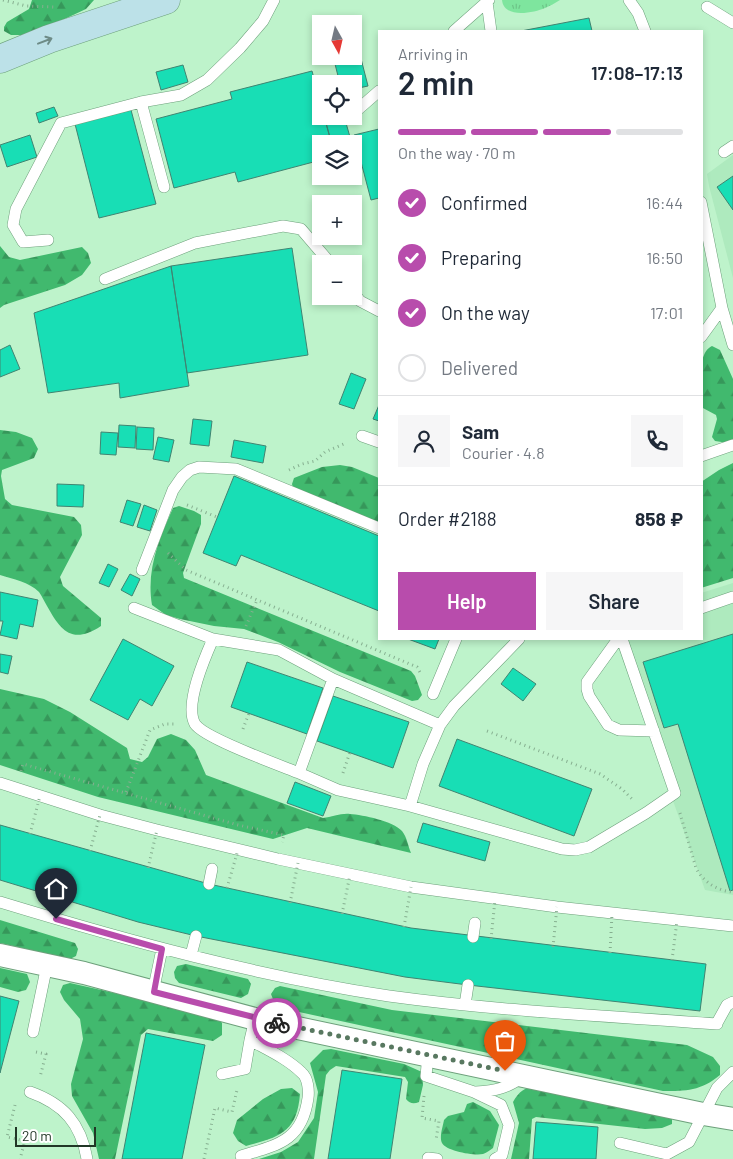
<!DOCTYPE html>
<meta charset="utf-8">
<style>
:root{--surface:#fff;--page:#f6f6f7;--text:#1f2937;--muted:#747a83;--line:#e0e1e3;--accent:#b84cac}
body{margin:0;font-family:Barlow,sans-serif;background:var(--page);color:var(--text);height:100vh;display:flex;flex-direction:column;font-size:19px;white-space:nowrap}
*{box-sizing:border-box;margin:0}
p{font-size:16px;color:var(--muted)}
.icon{flex:none;width:28px;height:28px;fill:none;stroke:currentColor;stroke-width:2;stroke-linecap:round;stroke-linejoin:round}
.map{position:relative;flex:1;overflow:hidden}
.drawer{position:absolute;left:378px;top:30px;width:325px;height:610px;display:flex;flex-direction:column;background:var(--surface);border-radius:0px;box-shadow:0 2px 8px #0003}
.drawer>*{flex:none}
.needle{width:32px;rotate:172deg}
.tools{position:absolute;left:312px;top:15px;display:grid;gap:10px}
.tools a{display:grid;place-items:center;width:50px;height:50px;border-radius:0px;background:var(--surface);box-shadow:0 2px 8px #0003;font-size:25px}
.scale{position:absolute;left:15px;bottom:12px;width:81px;box-sizing:border-box;padding-left:5px;border:2px solid #213626;border-top:0;font-size:14px;line-height:18px;white-space:nowrap;color:#213626;-webkit-text-stroke:4px #fff;paint-order:stroke}
.pin{position:absolute;display:grid;place-items:center;width:42px;height:42px;color:#fff;margin:-51px -21px;border-radius:50% 50% 50% 0;rotate:-45deg;box-shadow:0 0 5px #0007}
.pin .icon{rotate:45deg}
.courier{position:absolute;display:grid;place-items:center;width:50px;height:50px;margin:-25px;border:4px solid #b84cac;border-radius:50%;background:#fff;color:#222;box-shadow:0 1px 6px #0007}
.overview em{font-style:normal;font-weight:600}
.overview div{display:flex;flex-direction:column-reverse}
.overview{display:flex;align-items:center;justify-content:space-between;height:85px;padding:0 20px}
h1{font-size:32px;font-weight:600;line-height:38px}
.bar{display:grid;grid-template-columns:repeat(4,1fr);gap:8px 5px;align-content:center;height:60px;padding:0 20px}
.bar i{height:6px;border-radius:4px;background:var(--line)}
.bar .active{background:var(--accent)}
.bar p{grid-column:span 4}
.line{display:flex;align-items:center;gap:12px;padding:0 20px;border-top:1px solid var(--line)}
.line div{flex:1}
.round{display:grid;place-items:center;flex:none;width:52px;height:52px;border-radius:0px;background:var(--page)}
ol{padding:0 20px;list-style:none}
li{display:flex;align-items:center;gap:15px;height:55px}
li p{margin-inline-start:auto}
li .icon{padding:5px;border-radius:50%;background:var(--accent);color:#fff;stroke-width:4}
li:last-child{color:var(--muted)}
li i{width:28px;height:28px;border:2px solid var(--line);border-radius:50%}
.action{display:flex;gap:10px;margin-top:auto;padding:10px 20px}
.action a{flex:1;height:58px;border-radius:0px;background:var(--accent);color:#fff;font-size:20px;font-weight:600;line-height:58px;text-align:center}
.action a+a{background:var(--page);color:var(--text)}
.map>svg:first-child{display:block}
</style>
<div class="map">
<svg width="733" height="1159" viewBox="0 0 733 1159">
<defs>
<pattern id="grass-tufts" width="24" height="20" patternUnits="userSpaceOnUse" patternTransform="scale(1.25)"><rect width="24" height="20" fill="#7ee59e"/><path d="M3 7l-1-3M5 7V3M7 7l1-3M15 17l-1-3M17 17v-4M19 17l1-3" fill="none" stroke="#6dc588"/></pattern>
<pattern id="forest-firs" width="22" height="20" patternUnits="userSpaceOnUse" patternTransform="scale(1.25)"><rect width="22" height="20" fill="#41b96e"/><path d="M5 1l3.5 6h-7zM16 11l3.5 6h-7z" fill="#36975a"/></pattern>
</defs>
<rect width="100%" height="100%" fill="#bef3cb"/>
<path fill="#aeeabe" d="M733 155V278L709 186 707 174Z
M733 583V895L705 890 615 639H701V593Z"/>
<path fill="url(#grass-tufts)" d="M502 0H560C555 3 550 6 545 8 533 13 504 19 502 0Z"/>
<path fill="url(#forest-firs)" d="M32 0H94L86 9 56 23 24 35H11L4 31V27L7 22 29 9Z
M0 246 9 257 20 260 82 247 88 253 91 263 82 275 65 285 4 305 0 308Z
M712 346 720 350 733 379V442L728 443 715 441 712 437 717 419 716 415 701 407C701 391 696 353 712 346Z
M0 430 16 432 32 438 38 449 34 458 2 470 1 476 5 499 12 505 74 517 81 525 82 535 60 577 63 586 101 618V626C72 645 61 631 47 606 44 601 42 596 39 592 29 582 13 579 0 575Z
M733 463V578L701 588V482L719 470Z
M340 465 352 467 379 478V525L293 488 292 484 294 478 322 467Z
M179 506 194 511 201 515V524L183 573 184 578 411 671 415 676 422 695 418 700 412 701 340 672 278 642 244 629 214 626 180 619 166 615 152 605C146 570 159 539 173 508Z
M0 689 44 699 70 712 127 748 130 759 142 762 148 757 157 739 171 734 186 740 195 750 206 775 323 818C332 817 341 813 350 814 363 815 393 821 402 831 407 837 408 846 411 853L307 828 273 839 98 797 0 765Z
M0 920 75 943 78 949 76 956 70 959 0 943Z
M186 964 248 979 251 984 248 994 241 998 179 983 175 978 174 972 177 966Z
M0 968 27 974 30 982 26 990 18 992 0 987Z
M70 983 217 1016 222 1023V1035L213 1041 148 1029 141 1035 115 1159H99L93 1133 72 1096 71 1084 83 1039 80 1019 64 1000 60 992 63 985Z
M280 986 392 1010 687 1045 713 1057 720 1066V1075C701 1091 686 1091 663 1091L276 1007 271 994 275 988Z
M331 1049 404 1064 422 1072 423 1085 419 1102C414 1104 410 1104 406 1099L408 1082 405 1077 336 1066 330 1070 326 1075 314 1159H259L281 1152 298 1142 314 1118 318 1092 310 1063 323 1050Z
M536 1085 672 1116V1124L662 1128 645 1129 536 1117 532 1119 529 1159H511L519 1123 513 1102C519 1091 525 1088 536 1085Z
M292 1088 300 1094C297 1132 280 1137 246 1146L238 1141 233 1133 237 1120 263 1099 281 1089Z
M473 1102 490 1111 499 1125 493 1148C490 1150 486 1153 483 1154 474 1156 446 1151 442 1143 439 1137 443 1126 444 1120L448 1116 464 1112 467 1104Z"/>
<path fill="#18deb5" stroke="#408471" d="M589 18 592 31H521Z
M357 43 368 86 354 89V84H340L333 56H354V44Z
M183 65 188 82 161 90 156 72Z
M312 71 321 104V116H324L332 144H321V160L238 182 235 172 174 188 156 119 232 99 230 92Z
M54 107 58 116 39 123 36 113Z
M131 110 156 204 99 218 75 124Z
M324 116H344L350 137 331 142Z
M379 129V198L371 200 354 135Z
M30 135 37 157 7 167 0 145Z
M733 176V210L717 187Z
M292 248 308 355 187 373 171 266Z
M171 266 189 386 120 398 119 383 48 393 34 313Z
M10 345 20 369 0 377V350Z
M351 373 366 379 354 409 339 404Z
M379 405V421L373 419Z
M193 419 212 421 209 446 190 444Z
M119 425 136 426 135 448 118 447Z
M137 427 154 428 153 450 136 449Z
M101 432 118 433 116 455 100 454Z
M158 437 174 440 169 462 153 459Z
M234 440 266 446 263 463 231 457Z
M234 476 379 536V611L241 555 236 566 203 553Z
M57 484 84 485 83 507 57 506Z
M127 500 141 504 133 526 120 522Z
M144 505 157 510 150 531 137 527Z
M108 564 118 569 109 587 99 583Z
M130 574 140 579 132 596 121 590Z
M0 592 38 600 33 627 20 624 17 639 0 635 3 621H0Z
M733 634V890L730 891 678 724 664 728 643 662Z
M123 639 174 666 152 706 140 699 128 720 90 700Z
M408 639H439L435 649Z
M0 654 12 656 8 674 0 672Z
M247 662 323 688 307 734 231 707Z
M513 668 536 684 523 701 501 684Z
M333 696 409 722 393 768 317 741Z
M457 739 592 789 574 836 439 786Z
M295 782 331 796 323 816 287 803Z
M423 823 490 842 485 861 417 842Z
M0 825 209 884 411 928 706 964 700 1011 468 985 405 977 196 936 138 922 0 880Z
M0 996 19 1001 0 1073Z
M146 1033 205 1045 182 1159H122Z
M342 1070 402 1079 390 1159H328Z
M536 1122 598 1127 596 1159H533Z"/>
<g fill="none" stroke-linecap="round" stroke-linejoin="round">
<defs>
<path id="service" d="M629 0 638 13 645 31
M487 2 491 31
M707 7 733 23
M454 31 489 0
M355 112 379 91
M724 152 733 146
M164 187 141 102 181 95 207 80 240 48 263 21 274 0
M701 202 722 308 733 345
M48 240 23 242 13 225 16 209 61 123 141 102
M105 279 195 243 283 226 301 229 331 264
M354 293 360 301 379 311
M701 337 722 308
M362 436 379 442
M701 456 733 445
M142 570 173 490 182 477 190 470 199 467 236 469 379 528
M134 608 213 639 279 650 333 679 299 773 338 790 410 806 562 849 575 850 589 847 646 813 675 793 622 639
M701 608 733 597
M213 639C205 657 184 705 195 724 204 738 279 765 299 773
M618 639 587 682V689L589 696 608 725 619 730 654 731
M333 679 440 725
M433 694 456 639
M0 783 100 815 157 830 278 859 411 887 557 907 733 926
M410 806 423 764 440 725 454 706 519 639
M209 884 212 869
M0 902C128 941 257 976 389 996 498 1011 608 1016 717 1024
M473 937 475 923
M191 955 196 936
M153 992 162 949
M465 1005 468 985
M717 1023 727 1005 733 1002
M33 1032 47 965
M428 1055 426 1076 474 1092 501 1105 509 1125 502 1155 495 1159
M222 1074 245 1069 250 1040
M30 1092C64 1104 81 1124 87 1159
M476 1092C496 1091 507 1088 524 1076
M620 1143 667 1154 689 1142 717 1088 733 1072
M241 1156C278 1145 302 1141 308 1098 309 1091 308 1078 302 1073 288 1059 268 1050 250 1040L255 1019
M428 1158 437 1159"/>
<path id="minor" d="M0 955 84 973 255 1019 703 1114 733 1119"/>
<path id="secondary" d="M0 59 49 39 166 0"/>
</defs>
<use href="#service" stroke="#6da07b" stroke-width="12"/>
<use href="#minor" stroke="#6da07b" stroke-width="24"/>
<use href="#secondary" stroke="#6da07b" stroke-width="29"/>
<path stroke="#86af90" stroke-width="3" stroke-dasharray="1 4" stroke-linecap="butt" d="M3 0 26 6 54 7
M289 470 302 464 315 461 325 452 346 443
M187 505 217 517
M168 553 186 570 417 667 421 674
M246 626 257 600
M243 729 249 713
M487 731 600 774 622 789 633 800
M21 771 23 764 238 825 284 835 282 842
M343 773 350 752
M126 792 150 730 165 724H174
M680 813 696 868C703 882 718 891 733 892
M36 1052 46 1054 40 1077
M424 1096 422 1118 439 1121 436 1140
M15 1105 7 1137 25 1141 20 1159
M204 1159 215 1108 232 1112 237 1090"/>
<use href="#service" stroke="#fff" stroke-width="11"/>
<use href="#minor" stroke="#fff" stroke-width="22"/>
<use href="#secondary" stroke="#bce1e8" stroke-width="28"/>
<path stroke="#86af90" stroke-width="3" stroke-dasharray="1 4" stroke-linecap="butt" d="M30 834 40 796
M90 851 100 815
M148 868 157 830
M227 888 238 850
M290 903 298 863
M342 914 350 875
M404 927 411 887
M491 939 495 900
M553 947 557 907
M610 953 612 914
M672 960 677 921"/>
</g>
<defs><path id="oneway-shaft" d="M-6 0H5M1.5-3L5.5 0L1.5 3" fill="none" stroke-width="1.6" stroke-linecap="round" stroke-linejoin="round" transform="scale(1.25)"/></defs>
<use stroke="#6e8c87" href="#oneway-shaft" transform="translate(45 41) rotate(-21)"/>
<g fill="none" stroke-linecap="round" stroke-linejoin="round">
<path stroke="#587860" stroke-width="5" stroke-dasharray="0 9" d="M277 1023 505 1071"/>
<path stroke="#b84cac" stroke-width="6" d="M56 919 162 949 154 992 277 1023"/>
</g>
</svg>
<div class="tools">
<a><svg class="needle" viewBox="-14 -14 28 28"><path d="M0-13l5 13h-10z" fill="#e53935"/><path d="M0 13l5-13h-10z" fill="#747a83"/></svg></a>
<a><svg class="icon" aria-label="locate" viewBox="0 0 24 24"><circle cx="12" cy="12" r="6"/><path d="M12 2v4M12 18v4M2 12h4M18 12h4"/></svg></a>
<a><svg class="icon" aria-label="layers" viewBox="0 0 24 24"><path d="M12 4l9 5-9 5-9-5zM3 14l9 5 9-5"/></svg></a>
<a>+</a>
<a>−</a>
</div>
<div class="scale">20 m</div>
<div class="pin" style="left:505px;top:1071px;background:#ea580c"><svg class="icon" aria-label="bag" viewBox="0 0 24 24"><path d="M5 8h14l-1 12H6zM9 8a3 3 0 0 1 6 0"/></svg></div>
<div class="pin" style="left:56px;top:919px;background:#1f2937"><svg class="icon" aria-label="home" viewBox="0 0 24 24"><path d="M3 11l9-7 9 7M6 9v11h12V9"/></svg></div>
<div class="courier" style="left:277px;top:1023px"><svg class="icon" aria-label="bike" viewBox="0 0 24 24"><circle cx="6" cy="16" r="4"/><circle cx="18" cy="16" r="4"/><path d="M6 16l4-8h5l3 8M10 8l3 8H6M13 5h3"/></svg></div>
<section class="drawer">
<div class="overview"><div><h1>2 min</h1><p>Arriving in</p></div><em>17:08–17:13</em></div>
<div class="bar"><i class="active"></i><i class="active"></i><i class="active"></i><i></i><p>On the way · 70 m</p></div>
<ol>
<li><svg class="icon" aria-label="check" viewBox="0 0 24 24"><path d="M5 12l5 5 9-10"/></svg>Confirmed<p>16:44</p></li>
<li><svg class="icon" aria-label="check" viewBox="0 0 24 24"><path d="M5 12l5 5 9-10"/></svg>Preparing<p>16:50</p></li>
<li><svg class="icon" aria-label="check" viewBox="0 0 24 24"><path d="M5 12l5 5 9-10"/></svg>On the way<p>17:01</p></li>
<li><i></i>Delivered</li>
</ol>
<div class="line" style="height:90px"><a class="round"><svg class="icon" aria-label="person" viewBox="0 0 24 24"><circle cx="12" cy="8" r="4"/><path d="M4 21q1-7 8-7t8 7"/></svg></a><div><b>Sam</b><p>Courier · 4.8</p></div><a class="round"><svg class="icon" aria-label="phone" viewBox="0 0 24 24"><path d="M5 4h4l2 5-3 2q2 4 5 5l2-3 5 2v4C11 20 4 13 5 4z"/></svg></a></div>
<div class="line" style="height:65px"><div>Order #2188</div><b>858 ₽</b></div>
<div class="action"><a>Help</a><a>Share</a></div>
</section>
</div>
